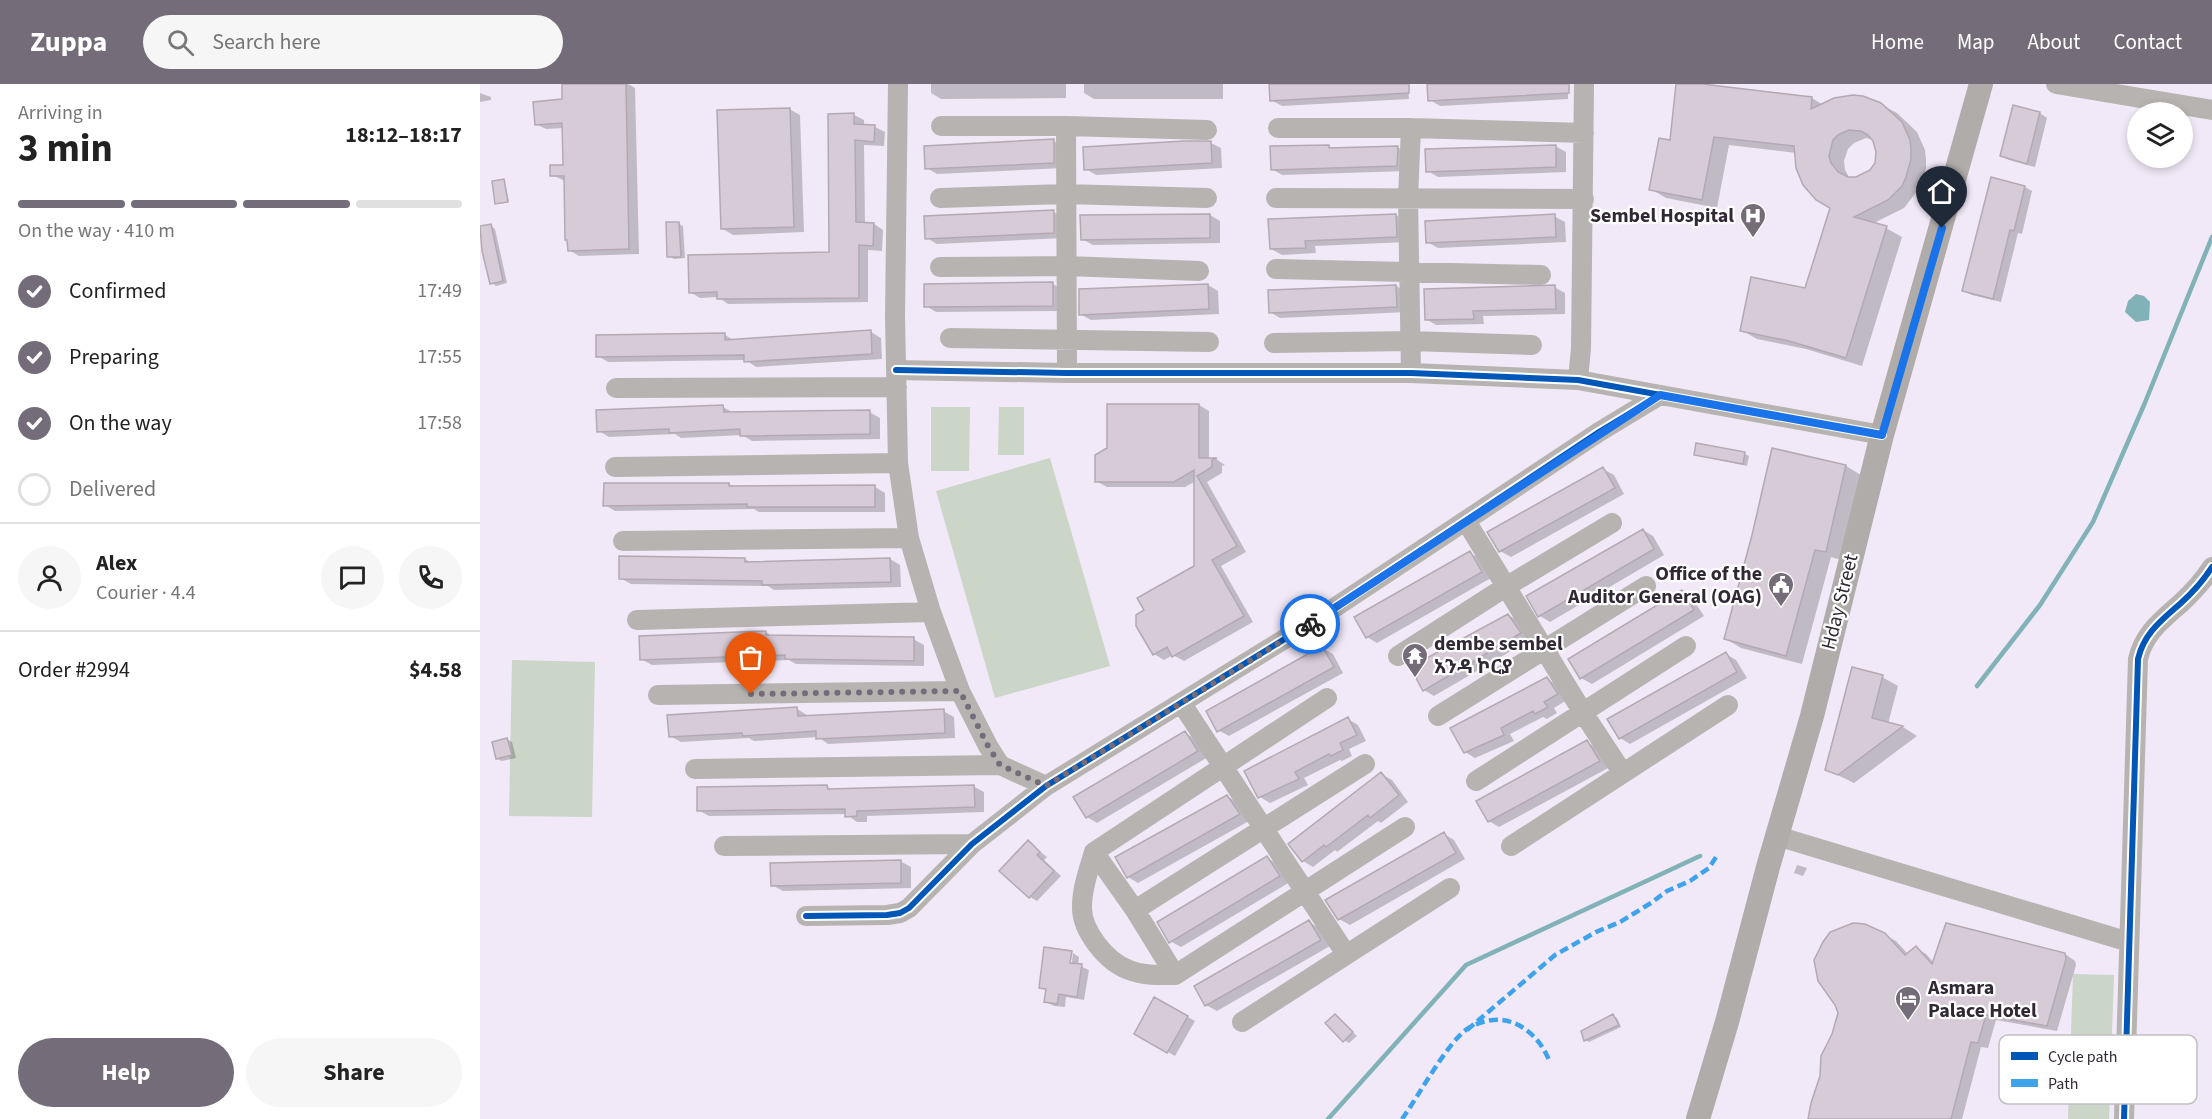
<!DOCTYPE html>
<meta charset="utf-8">
<style>
:root{--surface:#fff;--page:#f6f6f6;--text:#222;--muted:#767676;--line:#e0e0e0;--accent:#746c79}
body{margin:0;font-family:"Source Sans 3","Noto Sans Ethiopic",sans-serif;background:var(--page);color:var(--text);height:100vh;display:flex;flex-direction:column;font-size:22px;white-space:nowrap}
*{box-sizing:border-box;margin:0}
p{font-size:20px;color:var(--muted)}
.icon{flex:none;width:33px;height:33px;fill:none;stroke:currentColor;stroke-width:2;stroke-linecap:round;stroke-linejoin:round}
.map{position:relative;flex:1;overflow:hidden}
.panel{display:flex;flex-direction:column;background:var(--surface);width:480px}
.panel>*{flex:none}
.tools{position:absolute;left:1647px;top:18px;display:grid;gap:12px}
.tools a{display:grid;place-items:center;width:66px;height:66px;border-radius:50%;background:var(--surface);box-shadow:0 3px 9px #0003;font-size:30px}
.pin{position:absolute;display:grid;place-items:center;width:51px;height:51px;color:#fff;margin:-62px -26px;border-radius:50% 50% 50% 0;rotate:-45deg;box-shadow:0 0 6px #0007}
.pin .icon{rotate:45deg}
.courier{position:absolute;display:grid;place-items:center;width:60px;height:60px;margin:-30px;border:4px solid #1a73e8;border-radius:50%;background:#fff;color:#222;box-shadow:0 2px 8px #0007}
.overview em{font-style:normal;font-weight:700}
.overview div{display:flex;flex-direction:column-reverse}
.overview{display:flex;align-items:center;justify-content:space-between;height:102px;padding:0 18px}
h1{font-size:39px;font-weight:700;line-height:45px}
.bar{display:grid;grid-template-columns:repeat(4,1fr);gap:9px 6px;align-content:center;height:72px;padding:0 18px}
.bar i{height:8px;border-radius:4px;background:var(--line)}
.bar .current{background:var(--accent)}
.bar p{grid-column:span 4}
.line{display:flex;align-items:center;gap:15px;padding:0 18px;border-top:2px solid var(--line)}
.line div{flex:1}
.round{display:grid;place-items:center;flex:none;width:63px;height:63px;border-radius:32px;background:var(--page)}
ol{padding:0 18px;list-style:none}
li{display:flex;align-items:center;gap:18px;height:66px}
li p{margin-inline-start:auto}
li .icon{padding:6px;border-radius:50%;background:var(--accent);color:#fff;stroke-width:4}
li:last-child{color:var(--muted)}
li i{width:33px;height:33px;border:3px solid var(--line);border-radius:50%}
.action{display:flex;gap:12px;margin-top:auto;padding:12px 18px}
.action a{flex:1;height:69px;border-radius:36px;background:var(--accent);color:#fff;font-size:24px;font-weight:700;line-height:69px;text-align:center}
.action a+a{background:var(--page);color:var(--text)}
header{display:flex;align-items:center;gap:36px;box-sizing:border-box;height:84px;padding:0 30px;background:var(--accent);color:#fff}
header strong{font-size:28px}
nav{display:flex;gap:33px;margin-inline-start:auto;font-size:21px}
.search{width:420px;height:54px;background:var(--page);display:flex;align-items:center;gap:15px;box-sizing:border-box;padding:0 21px;border-radius:33px;color:var(--muted);font-size:22px}
main{display:flex;flex:1;min-height:0}
.map>svg:first-child{display:block}
</style>
<header>
<strong>Zuppa</strong>
<div class="search"><svg class="icon" aria-label="search" viewBox="0 0 24 24"><circle cx="10" cy="10" r="6"/><path d="M15 15l6 6"/></svg>Search here</div>
<nav><a>Home</a><a>Map</a><a>About</a><a>Contact</a></nav>
</header>
<main>
<section class="panel">
<div class="overview"><div><h1>3 min</h1><p>Arriving in</p></div><em>18:12–18:17</em></div>
<div class="bar"><i class="current"></i><i class="current"></i><i class="current"></i><i></i><p>On the way · 410 m</p></div>
<ol>
<li><svg class="icon" aria-label="check" viewBox="0 0 24 24"><path d="M5 12l5 5 9-10"/></svg>Confirmed<p>17:49</p></li>
<li><svg class="icon" aria-label="check" viewBox="0 0 24 24"><path d="M5 12l5 5 9-10"/></svg>Preparing<p>17:55</p></li>
<li><svg class="icon" aria-label="check" viewBox="0 0 24 24"><path d="M5 12l5 5 9-10"/></svg>On the way<p>17:58</p></li>
<li><i></i>Delivered</li>
</ol>
<div class="line" style="height:108px"><a class="round"><svg class="icon" aria-label="person" viewBox="0 0 24 24"><circle cx="12" cy="8" r="4"/><path d="M4 21q1-7 8-7t8 7"/></svg></a><div><b>Alex</b><p>Courier · 4.4</p></div><a class="round"><svg class="icon" aria-label="chat" viewBox="0 0 24 24"><path d="M4 5h16v11H9l-5 4z"/></svg></a><a class="round"><svg class="icon" aria-label="phone" viewBox="0 0 24 24"><path d="M5 4h4l2 5-3 2q2 4 5 5l2-3 5 2v4C11 20 4 13 5 4z"/></svg></a></div>
<div class="line" style="height:78px"><div>Order #2994</div><b>$4.58</b></div>
<div class="action"><a>Help</a><a>Share</a></div>
</section>
<div class="map">
<svg width="1732" height="1035" viewBox="0 0 1732 1035">
<rect width="100%" height="100%" fill="#f1e9f7"/>
<path fill="#cbd5c8" d="M451 323H490L489 387H451Z
M519 323H544V371H518Z
M570 374 630 582 515 614 456 407Z
M32 576 115 578 112 733 29 732Z
M1593 890 1634 891 1629 1035H1588Z"/>
<path fill="#81b2b7" d="M1656 210 1664 212 1670 218 1669 236 1656 238 1645 228 1648 217Z"/>
<path fill="#0003" fill-rule="evenodd" d="M83 0H148L155 4 159 170 99 172 89 166 85 97 72 91 85 82 84 44 66 45 56 40 84 16Z
M451 0H586V14L461 15 451 9Z
M604 0H743V15H614L604 9Z
M790 0H928L929 15 802 22 791 16Z
M949 0H1088V15L960 22 950 16Z
M1198 0 1332 14 1343 21 1400 20 1417 29 1437 48 1445 66 1446 75V84L1441 102 1424 124 1392 140 1406 144 1422 153 1382 282 1326 265 1277 255 1261 246 1326 206 1352 124 1316 69 1249 61 1237 124 1186 114 1171 105 1191 58ZM1386 54 1394 56 1398 72 1394 84 1388 90 1377 95 1369 93 1365 86 1364 77 1368 65 1374 59Z
M0 9 11 13V16L0 18Z
M1534 23 1560 29 1567 34 1555 83 1529 76 1521 72Z
M309 25 320 31 324 148 253 151 243 145Z
M374 31 384 36V42L395 43 405 48 404 62 384 61 385 140H394L403 146 402 167 388 166V218L248 220 238 213 220 214 210 208 350 169Z
M574 57 584 63V84L457 90 447 84Z
M731 59 741 64 742 84 616 91 606 85Z
M849 62 854 65 917 63 928 69 927 87 802 91 792 85Z
M1075 62 1086 68V88L958 93 948 87Z
M24 96 29 118 19 120 17 119 13 98Z
M1545 103 1552 107 1542 150 1538 149 1521 218 1492 211 1484 207Z
M573 128 584 134V154L457 160 447 154Z
M730 131 740 137V159L613 161 602 155Z
M916 131 926 137 927 158 835 162 836 169 802 171 791 165Z
M1074 132 1085 138 1086 158 958 164 947 158Z
M199 140 203 142 205 174 194 175 189 172Z
M11 142 15 145 27 199 16 202 12 199 0 146V144Z
M573 200 583 206V227L456 228 446 222Z
M728 201 738 207 739 230 611 236 600 230Z
M916 202 926 208 927 228 800 234 790 228Z
M1074 203 1085 209V230L1003 232 1004 240 956 241 946 235Z
M391 248 401 254 402 275 276 283 266 276 128 278 118 272 245 251 255 257Z
M719 321 729 327V375H736L745 381 742 382V389L727 398 766 468 741 482 773 538 704 577 693 571 684 576 674 570 715 483 716 397 705 403H627L616 397Z
M243 323 254 329 389 328 400 334V355L272 357 262 351 201 354 195 350 129 353 119 347Z
M1293 365 1366 382 1381 391 1361 476 1351 473 1322 580 1261 564 1246 555 1274 452Z
M1215 370H1265L1269 372 1267 382 1220 372Z
M1123 385 1134 391 1144 410 1031 473 1020 467Z
M125 400H249L255 403H395L405 409V428H279L274 425 135 427 125 421Z
M1163 446 1173 452 1184 471 1070 538 1060 532Z
M990 469 1001 475 1011 494 897 559 887 553Z
M265 475 272 479 410 475 420 481 421 503 294 506 288 502 151 500 140 494Z
M1202 508 1212 514 1224 532 1112 600 1101 594Z
M1028 531 1039 537 1050 556 954 612 944 606Z
M286 548 293 553 433 555 444 561V582L316 580 309 576 172 581 161 575Z
M842 564 853 570 863 589 749 652 738 646Z
M1246 570 1256 576 1267 594 1150 660 1140 654Z
M1402 593 1418 602 1408 640 1423 643 1437 652 1374 699 1347 686Z
M1067 595 1078 601 1087 616 1074 624 1077 629 1067 635 1063 633 1030 650 1034 657 995 674 985 668Z
M317 625 327 631V633L463 627 474 633 475 654 348 660 338 653 274 657 269 654 201 658 190 652Z
M868 635 878 641 886 657 869 665 872 672 862 677 860 676 824 694 828 701 790 719 780 713Z
M705 649 716 655 728 673 617 739 607 733Z
M27 655 32 658 36 674 22 677 17 675Z
M1107 658 1117 664 1130 683 1019 743 1009 737 998 718Z
M901 690 912 696 928 718 901 739 898 737 857 768 855 766 833 783 823 777Z
M493 702 504 708V728L387 732V738H377L366 730 229 732 218 726 347 703 354 707Z
M747 712 757 718 769 737 658 799 648 793Z
M964 750 974 756 985 775 870 841 859 835 847 817Z
M548 758 567 773 564 776 581 792 557 817 550 813Z
M787 774 798 780 810 798 701 863 690 857Z
M420 777 431 783V804L303 807 292 801Z
M1317 781 1327 784 1323 792 1314 789Z
M829 838 839 844 850 862 737 927 726 921Z
M1405 851 1416 857 1428 870 1436 864 1446 870 1454 879 1585 870 1595 877 1596 881 1577 947 1516 936 1508 964 1501 963 1482 1035H1330Z
M566 865 593 869H590L588 886H591L593 869 599 873 598 881 609 886 604 916 586 913 585 923 574 922 566 918 568 907 560 903Z
M675 915 715 937 695 972 656 950Z
M855 932 877 952 869 959 864 956Z
M1133 932 1137 934 1141 943 1109 958 1105 956Z"/>
<g fill="none" stroke-linecap="round" stroke-linejoin="round">
<path stroke="#81b2b7" stroke-width="4.5" d="M1497 602 1560 521 1613 438 1664 321 1732 153
M848 1035 986 881 1220 772"/>
</g>
<path fill="#d8cbd8" stroke="#b2a9b3" stroke-width="1.5" fill-rule="evenodd" d="M82 0H146L149 165 88 167 87 156H85L84 92H70V81H83L82 39 55 41 53 18 82 15Z
M789 0H929V9L790 17Z
M947 0H1089V9L948 17Z
M1196 0H1222L1332 13 1331 25 1354 14 1373 11 1383 12 1401 19 1422 38 1430 56 1431 65V75L1426 93 1422 102 1408 116 1374 133 1407 142 1366 274 1309 257 1260 247 1271 193 1325 204 1350 124 1336 116 1323 101 1316 84 1314 62 1234 53 1222 116 1169 106 1179 54 1190 56ZM1369 46 1381 47 1388 51 1393 57 1396 68 1395 79 1390 86 1376 93H1368L1358 88 1351 79 1349 72 1353 56 1358 51Z
M1533 21 1560 28 1547 80 1520 72Z
M310 24 314 143 241 145 237 26Z
M374 29V40L395 41 394 58 375 56 376 138 394 139 393 162 379 161V214L237 215V208L209 209 208 171 349 168 348 30Z
M574 55V79L445 85 444 62Z
M704 57H731L732 79 604 86 603 63Z
M849 61V64L918 62 917 82 791 86 790 62Z
M1076 61V83L946 88 945 65Z
M1511 93 1545 102 1534 147 1530 146 1513 215 1482 207Z
M24 95 28 118 15 120 12 97Z
M574 126V149L445 155 444 132Z
M730 130V154L601 156 600 131Z
M916 130 917 153 825 157 826 164 790 165 788 135Z
M1075 130 1076 153 946 159 945 137Z
M186 138H199L201 173H187Z
M11 140 23 197 10 200 2 167 0 142Z
M573 198V222L444 223V200Z
M728 200 729 225 599 231V205Z
M916 201 917 223 789 229 788 206Z
M1075 201 1076 225 993 227 994 235 945 236 944 205Z
M391 246 392 270 264 278V271L116 273V251L245 249V256Z
M627 320H719V374H737L732 376V383L717 392 757 462 732 476 764 532 692 573 687 563 673 571 656 542V531L664 526 657 514 714 482V386L694 398H615V371L627 364Z
M243 321 244 328 390 326V350L260 352V345L189 349V345L117 348 116 326Z
M1216 359 1265 368 1263 380 1214 371Z
M1292 364 1366 381 1346 468 1335 466 1306 572 1244 555 1272 451Z
M1123 383 1135 404 1019 468 1007 448Z
M124 399H249V402L395 401V423H267V420L123 422Z
M1163 445 1174 465 1058 533 1046 512Z
M990 467 1002 488 886 554 874 533Z
M139 472 265 474V478L410 474 411 498 282 501V497L139 495Z
M1202 506 1214 526 1100 595 1088 575Z
M1028 530 1041 549 943 607 930 583Z
M286 547V551L434 553V577L305 575V571L160 576 159 552Z
M842 562 854 583 737 648 726 627Z
M1246 568 1257 588 1139 655 1127 635Z
M1372 583 1403 591 1392 634 1423 642 1358 691 1345 686Z
M1067 593 1078 610 1064 618 1068 623 1055 630 1053 627 1021 644 1024 651 984 669 970 644Z
M317 623 318 632 464 625 465 649 336 655V647L263 652 262 649 189 653 187 631Z
M868 633 877 651 860 659 863 666 851 672 849 670 815 688 819 695 778 714 764 687Z
M705 647 718 667 606 734 593 713Z
M27 654 32 671 16 675 12 658Z
M1107 656 1120 677 1008 738 996 717Z
M901 688 919 711 890 734 888 731 846 763 844 761 822 778 808 760Z
M347 701 348 705 494 701 495 723 377 727V732L365 733V725L217 727V703Z
M747 711 760 730 647 794 635 773Z
M964 748 976 769 858 836 845 816Z
M548 756 560 768 557 771 574 787 549 814 519 787Z
M787 772 800 792 689 859 677 838Z
M421 776V799L291 802 290 779Z
M829 836 841 856 725 922 714 902Z
M1373 839 1385 840 1405 849 1425 871 1436 862 1452 880 1466 839 1585 869 1586 875 1567 942 1506 931 1498 959 1491 958 1471 1035H1328L1331 1019 1340 992 1341 972 1352 950 1358 929 1355 921 1338 897 1334 876 1343 858 1350 848Z
M564 863 592 867 590 879 602 880 597 913 579 910 577 920 564 918 566 905 559 904Z
M674 913 708 932 687 969 654 950Z
M855 930 873 948 863 958 845 939Z
M1133 930 1139 941 1104 957 1101 947Z"/>
<g fill="none" stroke-linecap="round" stroke-linejoin="round">
<path stroke="#b6b3b1" stroke-width="20" d="M418 0 415 233 418 379 429 454 451 528 480 607 508 662 520 681 566 702
M1576 0 1732 26
M461 42H586L727 46
M586 42 587 289
M798 44H931L1104 49
M931 44 928 114 931 289
M460 114 585 110 727 114
M796 114 1104 115
M460 183 587 182 719 187
M796 185 1061 191
M470 254 729 258
M794 259 931 257 1052 261
M416 286 587 289H931L1098 296 1402 351
M1098 296 1101 264 1104 0
M136 304 417 303
M135 383 418 379
M986 437 1102 627 1142 688
M143 457 429 454
M157 536 451 528
M918 572 1027 502 1132 439
M178 611 480 607
M847 614 614 768C609 785 602 804 602 822 601 847 627 878 649 886 664 892 680 891 695 891L925 743
M702 620 866 870
M958 632 1166 502
M215 685 520 681
M996 697 1206 562
M1297 752 1649 858
M244 762 492 760
M1031 762 1248 621
M614 768 655 826 695 891
M655 826 885 680
M326 832 407 831 420 829 429 824 492 760 566 702 842 532 1119 348 1180 311
M762 938 970 804
M1644 1035 1658 575C1664 549 1682 536 1701 519 1713 508 1723 497 1732 483"/>
<path stroke="#b0acaa" stroke-width="24" d="M1218 1035 1247 938 1288 783 1332 632 1402 351 1501 0"/>
<path stroke="#3ea3eb" stroke-width="4.5" stroke-dasharray="9 4.5" stroke-linecap="butt" d="M987 946 1075 871 1116 848 1140 838 1171 819 1187 807 1210 797 1229 784 1236 773
M922 1035C938 1013 967 959 987 945 1000 937 1017 933 1031 938 1049 944 1062 959 1069 976"/>
<defs>
<path id="cycleway" d="M416 286 587 289H931L1098 296 1402 351
M326 832 407 831 420 829 429 824 492 760 566 702 842 532 1119 348 1180 311
M1644 1035 1658 575C1664 549 1682 536 1701 519 1713 508 1723 497 1732 483"/>
</defs>
<use href="#cycleway" stroke="#fff" stroke-width="10"/>
<use href="#cycleway" stroke="#0057b8" stroke-width="6"/>
</g>
<g fill="none" stroke-linecap="round" stroke-linejoin="round">
<path stroke="#746c79" stroke-width="6" stroke-dasharray="0 10.8" d="M271 610 480 607 508 662 520 681 566 702 830 540"/>
<path stroke="#1a73e8" stroke-width="8" d="M830 540 1180 311 1402 351 1462 144"/>
</g>
<defs>
<symbol id="hospital-pin" viewBox="-11 -11 22 30"><path d="M0 17L-7.5 6A9.5 9.5 0 1 1 7.5 6Z" fill="#746c79" stroke="#fff"/><path d="M-5-5h3v3.5h4V-5h3V5h-3V1.5h-4V5h-3Z" fill="#fff"/></symbol>
<symbol id="civic-pin" viewBox="-11 -11 22 30"><path d="M0 17L-7.5 6A9.5 9.5 0 1 1 7.5 6Z" fill="#746c79" stroke="#fff"/><path d="M-.6-6.5H3V-4.5H.6V-3L4-1V1h2V6H-6V1h2V-1L-.6-3ZM-1.2 2.5V6h2.4V2.5Z" fill="#fff"/></symbol>
<symbol id="temple-pin" viewBox="-11 -11 22 30"><path d="M0 17L-7.5 6A9.5 9.5 0 1 1 7.5 6Z" fill="#746c79" stroke="#fff"/><path d="M0-6L5-2H3V0L6.5 2.5H4V6H1.5V3h-3V6H-4V2.5H-6.5L-3 0V-2H-5Z" fill="#fff"/></symbol>
<symbol id="hotel-pin" viewBox="-11 -11 22 30"><path d="M0 17L-7.5 6A9.5 9.5 0 1 1 7.5 6Z" fill="#746c79" stroke="#fff"/><path d="M-6-4.5h1.5V1H6V5H4.5V3h-9V5H-6ZM-4 0a1.8 1.8 0 1 1 3.6 0ZM.5 0V-2.5h3Q6-2.5 6 0Z" fill="#fff"/></symbol>
</defs>
<g fill-rule="evenodd">
<use href="#hospital-pin" x="1258" y="117" width="30" height="40"/>
<use href="#civic-pin" x="1286" y="486" width="30" height="40"/>
<use href="#temple-pin" x="920" y="557" width="30" height="40"/>
<use href="#hotel-pin" x="1413" y="900" width="30" height="40"/>
</g>
<g text-anchor="middle" dominant-baseline="central" stroke-width="4.5" stroke-linejoin="round" paint-order="stroke">
<g font-size="20" font-weight="bold" fill="#302935" stroke="#fff" text-anchor="end">
<text x="1254" y="132">Sembel Hospital</text>
<text x="1282" y="490">Office of the<tspan x="1282" dy="23">Auditor General (OAG)</tspan></text>
<text x="954" y="560" text-anchor="start">dembe sembel<tspan x="954" dy="23">አንዳ ኮርያ</tspan></text>
<text x="1448" y="904" text-anchor="start">Asmara<tspan x="1448" dy="23">Palace Hotel</tspan></text>
</g>
<g font-size="20" fill="#302935" stroke="#fff">
<text transform="translate(1360 518) rotate(-76)">Hday Street</text>
</g>
</g>
<rect x="1519" y="951" width="198" height="69" rx="9" fill="#fff" stroke="#c1bfc2" stroke-width="1.5"/>
<rect x="1531" y="968" width="27" height="8" fill="#0057b8"/>
<rect x="1531" y="995" width="27" height="8" fill="#3ea3eb"/>
<g font-size="16" fill="#302935">
<text x="1568" y="978">Cycle path</text>
<text x="1568" y="1005">Path</text>
</g>
</svg>
<div class="tools">
<a><svg class="icon" aria-label="layers" viewBox="0 0 24 24"><path d="M12 4l9 5-9 5-9-5zM3 14l9 5 9-5"/></svg></a>
</div>
<div class="pin" style="left:271px;top:610px;background:#ea580c"><svg class="icon" aria-label="bag" viewBox="0 0 24 24"><path d="M5 8h14l-1 12H6zM9 8a3 3 0 0 1 6 0"/></svg></div>
<div class="pin" style="left:1462px;top:144px;background:#1f2937"><svg class="icon" aria-label="home" viewBox="0 0 24 24"><path d="M3 11l9-7 9 7M6 9v11h12V9"/></svg></div>
<div class="courier" style="left:830px;top:540px"><svg class="icon" aria-label="bike" viewBox="0 0 24 24"><circle cx="6" cy="16" r="4"/><circle cx="18" cy="16" r="4"/><path d="M6 16l4-8h5l3 8M10 8l3 8H6M13 5h3"/></svg></div>
</div>
</main>
